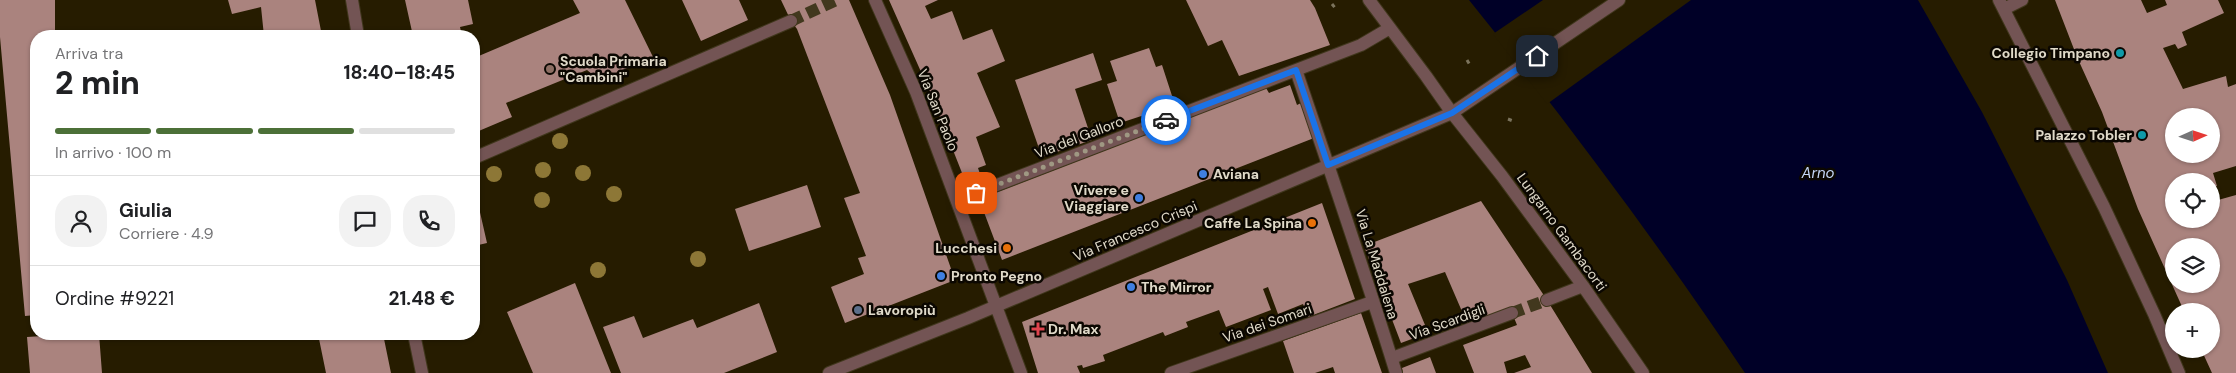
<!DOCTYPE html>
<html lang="it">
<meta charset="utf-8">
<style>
:root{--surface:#fff;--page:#f2f2f2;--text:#202124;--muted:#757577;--line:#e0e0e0;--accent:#4c7038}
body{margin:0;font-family:"DM Sans",sans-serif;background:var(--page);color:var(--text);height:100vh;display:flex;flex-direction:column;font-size:19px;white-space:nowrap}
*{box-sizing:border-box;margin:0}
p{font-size:16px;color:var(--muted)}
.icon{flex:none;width:28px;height:28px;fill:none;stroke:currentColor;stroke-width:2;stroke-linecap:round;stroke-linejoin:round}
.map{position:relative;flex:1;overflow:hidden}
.details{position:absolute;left:30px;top:30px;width:450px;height:310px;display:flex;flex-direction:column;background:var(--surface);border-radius:20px;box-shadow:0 1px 4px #0004}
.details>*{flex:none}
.needle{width:32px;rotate:87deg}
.buttons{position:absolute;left:2165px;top:108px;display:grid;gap:10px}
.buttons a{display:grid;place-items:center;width:55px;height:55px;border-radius:50%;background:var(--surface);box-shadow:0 1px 4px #0004;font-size:25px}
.pin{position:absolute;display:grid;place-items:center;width:42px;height:42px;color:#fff;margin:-21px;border-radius:10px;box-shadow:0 2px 8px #0006}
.courier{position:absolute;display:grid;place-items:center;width:50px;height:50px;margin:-25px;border:4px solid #1a73e8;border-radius:50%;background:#fff;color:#222;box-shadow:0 1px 6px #0007}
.summary em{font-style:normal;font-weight:800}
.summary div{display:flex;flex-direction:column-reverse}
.summary{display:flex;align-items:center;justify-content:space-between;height:85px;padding:0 25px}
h1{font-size:32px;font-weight:800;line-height:38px}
.bar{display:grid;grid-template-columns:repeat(4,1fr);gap:8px 5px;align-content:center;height:60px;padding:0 25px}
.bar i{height:6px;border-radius:4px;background:var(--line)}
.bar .active{background:var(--accent)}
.bar p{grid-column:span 4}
.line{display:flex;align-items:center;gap:12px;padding:0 25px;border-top:1px solid var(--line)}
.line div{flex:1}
.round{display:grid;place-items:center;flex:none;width:52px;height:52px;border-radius:20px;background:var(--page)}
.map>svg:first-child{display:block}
</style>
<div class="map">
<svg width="2236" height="373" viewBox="0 0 2236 373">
<rect width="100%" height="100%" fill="#261c00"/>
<path fill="#000027" d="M1469 0H1918L1982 112 2067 280 2108 373H1745C1659 245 1566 120 1469 0Z"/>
<path fill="#261c00" d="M1543 0H1691L1547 104 1493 34Z"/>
<path fill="#aa837e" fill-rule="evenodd" d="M0 0H55V36H36V315L25 316 0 37Z
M228 0H315L322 36H264L261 7 232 14Z
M405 0H468L473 24 460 27 462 36H413Z
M573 0H625L653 57 599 80 587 70 506 103 512 117 474 133V58L580 13Z
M682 0H739L748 20 701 41Z
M781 0H849L890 95 955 280 845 323 831 287 864 274 858 258 866 256 844 198 860 193 797 29 791 21Z
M889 0H938L925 6 931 19 952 11 963 40 992 29 1005 61 977 73 1000 127 976 137 986 165 978 168 981 177 966 183 930 92Z
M1186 0H1310L1315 8 1330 45 1239 76 1222 40 1208 46Z
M2055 0H2141L2147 13 2167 5 2165 0H2218L2224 13 2182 32 2187 45 2178 49 2175 44 2163 48 2183 89 2226 76 2228 87 2236 84V166L2213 173 2217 186 2211 188V181H2174V219H2211V202L2236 195V373H2212L2201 349H2211V311H2184L2138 209 2102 112 2077 57ZM2174 116H2211V154H2174ZM2174 246H2211V284H2174Z
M1149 48 1156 67 1162 65 1175 105 1120 123 1107 84 1117 81 1110 61Z
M1093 53 1102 80 1075 89 1092 140 1042 157 1015 80Z
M1290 85 1297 105 1301 103 1314 138 1002 260 979 199 1266 88 1269 93Z
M807 185 821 227 749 251 735 209Z
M474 186 487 243 474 246Z
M1481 201 1547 300 1592 373H1514L1531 367 1525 355 1504 362 1507 373H1474L1463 345 1517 325 1510 308 1467 323 1445 272 1408 284 1425 325 1414 329 1417 337 1401 343 1364 246Z
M1322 203 1355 299 1308 317 1303 304 1278 314 1268 287 1263 289 1271 310 1226 327 1219 310 1186 322 1188 327 1165 336 1163 332 1103 355 1105 361 1083 368 1082 365 1077 366 1080 373H1038L1022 322Z
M575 283 611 373H533L507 312Z
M759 303 777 352 724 373H621L603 327 634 316 643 338 693 319 697 328Z
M1361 313 1382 373H1335L1333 367 1315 373H1294L1283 341Z
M74 334H99L102 373H30L27 337Z
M318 334H383L391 373H326Z
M1430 357 1436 373H1403L1402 368Z"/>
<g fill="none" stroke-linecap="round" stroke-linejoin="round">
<path stroke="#42381e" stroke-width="12" stroke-dasharray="12 6" stroke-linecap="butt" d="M791 21 836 0
M1512 313 1547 300"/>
<defs>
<path id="minor" d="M352 0 358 36
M875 0 916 92 1021 373
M1369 0 1426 76 1452 113 1502 176 1583 286 1643 373
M1999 0 2104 207 2154 314 2179 373
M2004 9 2022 0
M1390 28 1361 45 1296 70C1330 171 1365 272 1396 373
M474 158 791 21
M958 200 1296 70
M1547 300 1583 286
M414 334 422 373
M1392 358 1512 313
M829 373 968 318 1452 113 1619 0
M1171 373 1372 302"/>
</defs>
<use href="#minor" stroke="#40371c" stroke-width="14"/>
<path stroke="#7b735c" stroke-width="3" stroke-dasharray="4 4" stroke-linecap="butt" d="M1332 4 1336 9
M1467 60 1470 65
M1508 119 1513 121"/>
<use href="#minor" stroke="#735454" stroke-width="12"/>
</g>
<g fill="#8d7736">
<circle cx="560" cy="141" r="8"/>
<circle cx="543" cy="170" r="8"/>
<circle cx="583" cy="173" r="8"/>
<circle cx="494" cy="174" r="8"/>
<circle cx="614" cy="194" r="8"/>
<circle cx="542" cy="200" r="8"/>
<circle cx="698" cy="259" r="8"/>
<circle cx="598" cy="270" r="8"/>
</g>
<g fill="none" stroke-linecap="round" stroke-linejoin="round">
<path stroke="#9f9883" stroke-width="5" stroke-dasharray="0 9" d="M976 193 1166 120"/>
<path stroke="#1a73e8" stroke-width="6" d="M1166 120 1296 70 1328 165 1452 113 1537 56"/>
</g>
<g fill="#0f9aa8" stroke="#0b0701" stroke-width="2">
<circle cx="2120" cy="53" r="5"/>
<circle cx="2142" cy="135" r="5"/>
</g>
<circle fill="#8d6e63" stroke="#0b0701" stroke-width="2" cx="550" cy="69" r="5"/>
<g fill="#3f7fe0" stroke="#0b0701" stroke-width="2">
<circle cx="1203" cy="174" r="5"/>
<circle cx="1139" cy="198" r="5"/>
<circle cx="941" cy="276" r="5"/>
<circle cx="1131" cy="287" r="5"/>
</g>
<g fill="#e8710a" stroke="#0b0701" stroke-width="2">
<circle cx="1312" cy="223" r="5"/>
<circle cx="1007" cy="248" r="5"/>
</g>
<circle fill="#5c6f8a" stroke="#0b0701" stroke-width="2" cx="858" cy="310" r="5"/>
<path fill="#e0444e" stroke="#0b0701" stroke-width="2" d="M1035.5 321.5h5v5h5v5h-5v5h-5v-5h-5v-5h5z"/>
<g text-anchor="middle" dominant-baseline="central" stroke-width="5" stroke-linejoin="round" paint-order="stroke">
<g font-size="14" font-weight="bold" fill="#e0dac9" stroke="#0b0701" text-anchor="start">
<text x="2110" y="53" text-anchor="end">Collegio Timpano</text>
<text x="560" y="61">Scuola Primaria<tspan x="560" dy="16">"Cambini"</tspan></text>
<text x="2132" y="135" text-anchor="end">Palazzo Tobler</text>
<text x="1213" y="174">Aviana</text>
<text x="1129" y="190" text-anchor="end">Vivere e<tspan x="1129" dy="16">Viaggiare</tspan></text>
<text x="1302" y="223" text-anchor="end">Caffe La Spina</text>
<text x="997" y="248" text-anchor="end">Lucchesi</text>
<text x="951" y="276">Pronto Pegno</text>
<text x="1141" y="287">The Mirror</text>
<text x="868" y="310">Lavoropiù</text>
<text x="1048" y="329">Dr. Max</text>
</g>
<g font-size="14" fill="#e0dac9" stroke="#0b0701">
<text transform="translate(938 110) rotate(68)">Via San Paolo</text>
<text transform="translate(1079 137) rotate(-21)">Via del Galloro</text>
<text transform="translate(1135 231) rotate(-23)">Via Francesco Crispi</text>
<text transform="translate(1562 232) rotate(54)">Lungarno Gambacorti</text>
<text transform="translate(1377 264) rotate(73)">Via La Maddalena</text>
<text transform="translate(1447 322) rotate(-20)">Via Scardigli</text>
<text transform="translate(1267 323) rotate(-19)">Via dei Somari</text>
</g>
<g font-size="15" font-style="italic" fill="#c4d6f6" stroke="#0b0701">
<text x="1818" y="173">Arno</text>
</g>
</g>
</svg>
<div class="buttons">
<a><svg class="needle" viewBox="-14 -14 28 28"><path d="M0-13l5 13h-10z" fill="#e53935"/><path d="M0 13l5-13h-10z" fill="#757577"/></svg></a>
<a><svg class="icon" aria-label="locate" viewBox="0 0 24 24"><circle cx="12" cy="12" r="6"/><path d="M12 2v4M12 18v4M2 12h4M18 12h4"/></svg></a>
<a><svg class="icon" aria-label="layers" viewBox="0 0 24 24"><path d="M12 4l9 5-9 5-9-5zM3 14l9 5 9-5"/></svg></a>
<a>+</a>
</div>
<div class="pin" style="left:976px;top:193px;background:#ea580c"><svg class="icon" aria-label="bag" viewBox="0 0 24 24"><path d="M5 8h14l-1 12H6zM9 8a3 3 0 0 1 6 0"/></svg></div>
<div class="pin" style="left:1537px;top:56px;background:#1f2937"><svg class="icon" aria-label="home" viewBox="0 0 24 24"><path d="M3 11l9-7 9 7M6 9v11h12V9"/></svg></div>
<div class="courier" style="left:1166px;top:120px"><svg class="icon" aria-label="car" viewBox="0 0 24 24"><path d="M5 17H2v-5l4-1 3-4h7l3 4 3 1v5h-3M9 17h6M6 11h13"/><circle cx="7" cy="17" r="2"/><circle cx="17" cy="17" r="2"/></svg></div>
<section class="details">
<div class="summary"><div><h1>2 min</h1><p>Arriva tra</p></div><em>18:40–18:45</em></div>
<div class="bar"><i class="active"></i><i class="active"></i><i class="active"></i><i></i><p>In arrivo · 100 m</p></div>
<div class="line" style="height:90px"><a class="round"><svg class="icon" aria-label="person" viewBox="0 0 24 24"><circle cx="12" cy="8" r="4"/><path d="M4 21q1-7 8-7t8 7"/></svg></a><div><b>Giulia</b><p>Corriere · 4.9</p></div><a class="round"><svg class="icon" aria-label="chat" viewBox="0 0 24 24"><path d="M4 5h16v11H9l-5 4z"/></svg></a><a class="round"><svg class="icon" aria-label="phone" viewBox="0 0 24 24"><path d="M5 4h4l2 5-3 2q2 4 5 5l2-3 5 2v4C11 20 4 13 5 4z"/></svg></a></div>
<div class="line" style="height:65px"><div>Ordine #9221</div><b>21.48 €</b></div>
</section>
</div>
